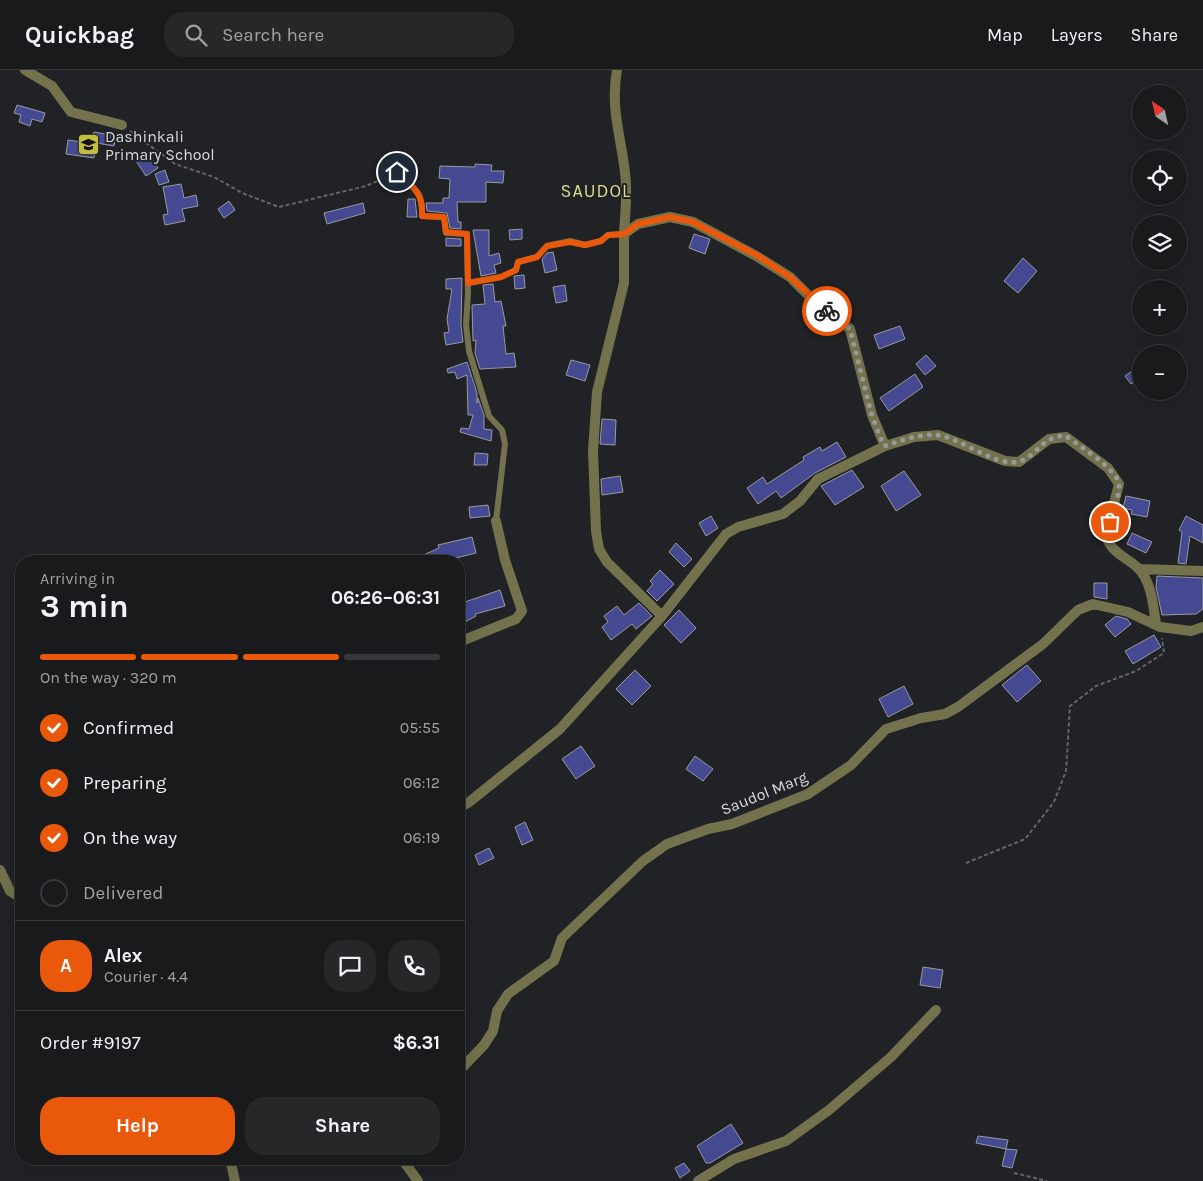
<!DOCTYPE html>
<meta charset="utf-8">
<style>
:root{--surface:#191a1c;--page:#262729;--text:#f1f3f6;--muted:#9fa1a3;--line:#37383b;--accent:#ea580c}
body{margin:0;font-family:Karla,sans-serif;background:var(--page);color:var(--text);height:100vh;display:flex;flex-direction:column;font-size:19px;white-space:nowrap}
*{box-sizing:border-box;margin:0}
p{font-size:16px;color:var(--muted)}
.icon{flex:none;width:28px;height:28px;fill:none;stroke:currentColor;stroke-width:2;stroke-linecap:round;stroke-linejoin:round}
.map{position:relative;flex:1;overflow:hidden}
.sheet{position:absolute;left:15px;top:485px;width:450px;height:610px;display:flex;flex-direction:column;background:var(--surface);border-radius:20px;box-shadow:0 5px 20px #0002,0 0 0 1px var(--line)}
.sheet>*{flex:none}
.needle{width:32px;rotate:326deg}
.fabs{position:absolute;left:1132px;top:15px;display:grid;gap:10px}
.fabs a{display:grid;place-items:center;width:55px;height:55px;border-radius:50%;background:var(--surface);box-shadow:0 5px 20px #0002,0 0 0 1px var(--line);font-size:25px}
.pin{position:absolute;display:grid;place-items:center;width:42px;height:42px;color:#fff;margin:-21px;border:2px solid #fff;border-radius:50%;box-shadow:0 1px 5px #0007}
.courier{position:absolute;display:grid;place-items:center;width:50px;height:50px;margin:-25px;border:4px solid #ea580c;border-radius:50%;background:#fff;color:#222;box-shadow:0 1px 6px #0007}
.overview em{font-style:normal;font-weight:700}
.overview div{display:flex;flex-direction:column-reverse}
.overview{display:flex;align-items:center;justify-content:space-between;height:85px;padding:0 25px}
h1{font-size:32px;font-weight:700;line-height:38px}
.bar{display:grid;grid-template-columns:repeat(4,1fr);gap:8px 5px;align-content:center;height:60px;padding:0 25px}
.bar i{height:6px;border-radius:4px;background:var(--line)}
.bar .selected{background:var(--accent)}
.bar p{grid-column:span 4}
.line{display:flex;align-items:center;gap:12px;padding:0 25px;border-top:1px solid var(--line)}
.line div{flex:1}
.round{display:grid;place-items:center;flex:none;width:52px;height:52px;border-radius:20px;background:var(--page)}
ol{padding:0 25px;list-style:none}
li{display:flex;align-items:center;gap:15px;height:55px}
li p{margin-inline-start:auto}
li .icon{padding:5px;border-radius:50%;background:var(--accent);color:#fff;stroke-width:4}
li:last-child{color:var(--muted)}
li i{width:28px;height:28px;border:2px solid var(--line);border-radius:50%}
.action{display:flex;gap:10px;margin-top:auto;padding:10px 25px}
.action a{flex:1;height:58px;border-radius:20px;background:var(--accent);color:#fff;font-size:20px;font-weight:700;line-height:58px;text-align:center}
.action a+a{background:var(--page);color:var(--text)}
header{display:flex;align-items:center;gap:30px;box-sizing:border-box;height:70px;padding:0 25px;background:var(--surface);border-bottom:1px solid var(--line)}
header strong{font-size:24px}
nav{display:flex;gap:28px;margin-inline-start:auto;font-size:18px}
.search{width:350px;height:45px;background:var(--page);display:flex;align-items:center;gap:12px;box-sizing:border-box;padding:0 18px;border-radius:20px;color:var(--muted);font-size:19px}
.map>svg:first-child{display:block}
</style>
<header>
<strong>Quickbag</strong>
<div class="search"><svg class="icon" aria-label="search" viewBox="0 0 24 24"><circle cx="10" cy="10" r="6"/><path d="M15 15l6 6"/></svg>Search here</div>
<nav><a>Map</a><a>Layers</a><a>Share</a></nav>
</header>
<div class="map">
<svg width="1203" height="1111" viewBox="0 0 1203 1111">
<rect width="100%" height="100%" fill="#212225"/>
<path fill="#444992" stroke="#999a9e" d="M17 35 45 43 42 52 32 49 30 56 19 52 21 45 14 43Z
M94 62 116 66 114 76 91 72Z
M68 70 96 74 94 88 66 84Z
M148 83 158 98 146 106 136 91Z
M475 94 492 95 491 101H504L503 113 486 112V132H457L458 152H461V159L450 158 447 143 427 141 426 133H443V128H449L450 109 439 108 440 96 475 97Z
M165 100 169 112 159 115 155 104Z
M181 114 184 128 196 125 198 136 182 139 185 151 165 155 163 145 168 144 163 117Z
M408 129H415L417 147H407Z
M229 131 235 140 224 148 218 139Z
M363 133 365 143 327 154 324 143Z
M522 159V169L510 170 509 160Z
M473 160H489V186L499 183 501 193 494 195 496 203 481 206Z
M694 164 710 169 705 184 689 178Z
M446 168 461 169V176H446Z
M553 182 557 200 545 203 542 189 547 183Z
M1023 188 1037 201 1018 223 1004 211Z
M524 205 525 218 515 219 514 206Z
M462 208 461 255 463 272 446 275 444 263 449 262 447 249 452 219H446V209Z
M493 214 495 232 501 231 506 256H503L506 284 514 283 516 297 480 299 475 283 476 270 473 271 472 235 485 234 483 215Z
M565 215 567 231 556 233 553 217Z
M900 256 905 269 879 279 874 265Z
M926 285 936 296 925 305 916 294Z
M571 290 590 295 585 311 566 305Z
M467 292 477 323V333L478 328 484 345V359L492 360 491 371 460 362 461 358 469 359 473 345H468L467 305 457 309 455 302 448 303 447 299Z
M1138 297 1141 307 1131 314 1125 306Z
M915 304 923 317 889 341 880 328Z
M602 349 616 350 615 375 600 374Z
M837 372 846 387 815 403 781 428 776 421 758 434 747 418 763 407 767 414 804 390 803 387 820 377 822 381Z
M475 383 488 384 487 395H474Z
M852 400 864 417 835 435 821 416Z
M904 401 921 425 896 441 881 416Z
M620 406 623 422 602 425 601 409Z
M1126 426 1150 431 1147 447 1131 444 1132 440 1123 438Z
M488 435 490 446 470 448 469 437Z
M711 446 718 458 706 466 699 453Z
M1186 446 1203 455V473L1190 466 1186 494 1178 493 1182 462 1179 460Z
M1132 463 1152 472 1146 483 1127 474Z
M472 467 476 483 444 491H410L439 478 438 475Z
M676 473 692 489 684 497 669 482Z
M660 500 674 514 657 531 647 521 653 514 650 511Z
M1157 506 1203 508V539L1196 544 1162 545 1156 517Z
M1094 513H1107V529L1094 527Z
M500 520 505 536 475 544 476 546 465 552 459 534Z
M639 533 652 546 636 559 632 554 611 570 602 557 608 552 604 546 617 536 624 545Z
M679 540 696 558 681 573 664 555Z
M1116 546 1127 549 1131 554 1115 567 1105 555Z
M1154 565 1161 577 1133 594 1125 581Z
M1027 595 1041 611 1017 632 1002 615Z
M635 600 651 616 632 635 616 619Z
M904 616 913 634 888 647 879 629Z
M581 676 595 696 576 709 562 689Z
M695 686 713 699 703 711 686 699Z
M525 752 533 770 522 775 515 757Z
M489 778 494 788 479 795 475 785Z
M923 897 943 900 940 918 920 915Z
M731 1054 743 1073 710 1093H706L697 1076Z
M978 1066 1008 1070 1006 1079 976 1073Z
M1006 1079 1017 1080 1012 1098 1002 1096Z
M684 1093 690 1101 680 1108 675 1098Z"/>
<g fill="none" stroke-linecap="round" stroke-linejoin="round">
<path stroke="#646568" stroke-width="2" stroke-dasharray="4 2.5" stroke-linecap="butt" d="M130 61 175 94 214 107 242 123 279 137 366 116 389 106
M966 793 1025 769 1054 732 1066 701 1070 636 1096 616 1136 601 1164 583 1162 568
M1014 1103 1047 1111"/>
<path stroke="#73724d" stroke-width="6" d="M397 102C414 119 423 120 422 146L444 147 446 163 467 164 468 223 466 255 469 281 489 346 502 360 505 374 496 451
M468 213 501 207 516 200 518 192 537 187 547 176 570 171 585 175 601 171 608 165 624 164"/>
<path stroke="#73724d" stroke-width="10" d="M25 0 52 16 71 42 122 55
M617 0C610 38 621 66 625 103 628 123 625 144 624 164
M1139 499 1203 501
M662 546 607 492 599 479 596 461 593 381 597 322 624 213V164L638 154 670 147 693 152 758 187 790 207 810 227 850 259 872 345 885 376
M459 572 516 549 522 541 505 490 496 451
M459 738 468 733 560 659 662 546 726 464 738 457 783 444 800 431 818 409 885 376 914 367 938 365 1005 391 1019 392 1049 369 1066 367 1108 398 1119 414 1106 465C1110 482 1126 487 1138 498 1152 512 1153 536 1156 554
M0 800 10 821 21 828
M459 1001 484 975 493 961 497 941 508 924 554 891 562 868 643 791 667 774 708 759 732 754 808 724 851 695 886 659 921 648 945 644 958 637 1043 574 1078 540 1093 534 1128 542 1160 557 1191 561 1203 557
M230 1089 235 1111
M402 1089 418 1111
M698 1111 734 1089 786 1071 829 1040 891 987 936 940"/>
</g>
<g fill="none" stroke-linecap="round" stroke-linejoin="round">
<path stroke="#98999b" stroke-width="5" stroke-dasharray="0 9" d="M827 241 850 259 872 346 884 376C901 371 919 363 937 365 962 368 991 395 1017 392 1036 389 1042 364 1066 366 1078 375 1117 399 1119 414 1120 425 1113 441 1110 452"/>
<path stroke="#ea580c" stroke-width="6" d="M397 102C414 119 423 121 422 146L444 147 446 162 467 164 468 213 501 207 516 200 518 192 537 187 547 176 570 172 585 175 601 171 608 165 624 164 638 154 670 147 693 152 758 186 790 207 827 241"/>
</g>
<defs>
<symbol id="school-square" viewBox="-11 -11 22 22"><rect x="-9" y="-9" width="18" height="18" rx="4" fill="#c3bd3e" stroke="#212225"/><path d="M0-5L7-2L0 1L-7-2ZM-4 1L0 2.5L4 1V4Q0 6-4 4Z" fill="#111"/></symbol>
</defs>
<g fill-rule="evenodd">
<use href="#school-square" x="76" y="62" width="25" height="25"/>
</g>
<g text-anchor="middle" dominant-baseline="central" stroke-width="4" stroke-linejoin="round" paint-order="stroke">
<g font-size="16" fill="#d8d9db" stroke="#212225" text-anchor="start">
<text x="105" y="66">Dashinkali<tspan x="105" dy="18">Primary School</tspan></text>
</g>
<g font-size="16" fill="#d8d9db" stroke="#212225">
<text transform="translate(764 723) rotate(-22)">Saudol Marg</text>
</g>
<g font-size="18" letter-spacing="1" fill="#dedb8c" stroke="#212225">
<text x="596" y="121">SAUDOL</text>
</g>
</g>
</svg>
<div class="fabs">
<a><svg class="needle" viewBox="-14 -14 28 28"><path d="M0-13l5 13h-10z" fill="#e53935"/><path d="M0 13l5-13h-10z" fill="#9fa1a3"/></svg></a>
<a><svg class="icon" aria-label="locate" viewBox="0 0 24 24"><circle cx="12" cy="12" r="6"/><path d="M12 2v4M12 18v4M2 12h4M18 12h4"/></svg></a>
<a><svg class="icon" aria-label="layers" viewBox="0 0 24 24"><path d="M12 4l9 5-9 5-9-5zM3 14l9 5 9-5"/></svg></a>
<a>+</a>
<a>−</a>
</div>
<div class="pin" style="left:1110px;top:452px;background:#ea580c"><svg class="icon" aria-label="bag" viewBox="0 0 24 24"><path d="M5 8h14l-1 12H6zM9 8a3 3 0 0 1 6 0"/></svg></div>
<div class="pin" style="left:397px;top:102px;background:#1f2937"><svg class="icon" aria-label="home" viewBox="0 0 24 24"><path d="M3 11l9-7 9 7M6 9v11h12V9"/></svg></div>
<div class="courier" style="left:827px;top:241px"><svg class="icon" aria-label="bike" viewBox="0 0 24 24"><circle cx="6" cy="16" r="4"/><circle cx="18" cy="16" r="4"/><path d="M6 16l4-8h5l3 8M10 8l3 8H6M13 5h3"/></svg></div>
<section class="sheet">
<div class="overview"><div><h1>3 min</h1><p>Arriving in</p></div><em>06:26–06:31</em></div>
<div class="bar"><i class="selected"></i><i class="selected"></i><i class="selected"></i><i></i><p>On the way · 320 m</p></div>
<ol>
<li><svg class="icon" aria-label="check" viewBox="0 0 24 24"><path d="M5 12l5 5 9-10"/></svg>Confirmed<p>05:55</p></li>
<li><svg class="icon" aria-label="check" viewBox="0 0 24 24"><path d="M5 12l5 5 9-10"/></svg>Preparing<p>06:12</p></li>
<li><svg class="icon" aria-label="check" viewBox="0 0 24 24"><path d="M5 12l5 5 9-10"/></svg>On the way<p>06:19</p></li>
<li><i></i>Delivered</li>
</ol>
<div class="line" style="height:90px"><b class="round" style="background:var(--accent);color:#fff">A</b><div><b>Alex</b><p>Courier · 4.4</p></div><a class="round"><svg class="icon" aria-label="chat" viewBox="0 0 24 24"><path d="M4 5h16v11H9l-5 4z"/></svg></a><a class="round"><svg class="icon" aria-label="phone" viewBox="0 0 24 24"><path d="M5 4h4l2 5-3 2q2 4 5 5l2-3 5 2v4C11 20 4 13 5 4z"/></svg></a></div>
<div class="line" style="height:65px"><div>Order #9197</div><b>$6.31</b></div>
<div class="action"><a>Help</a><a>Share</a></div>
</section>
</div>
